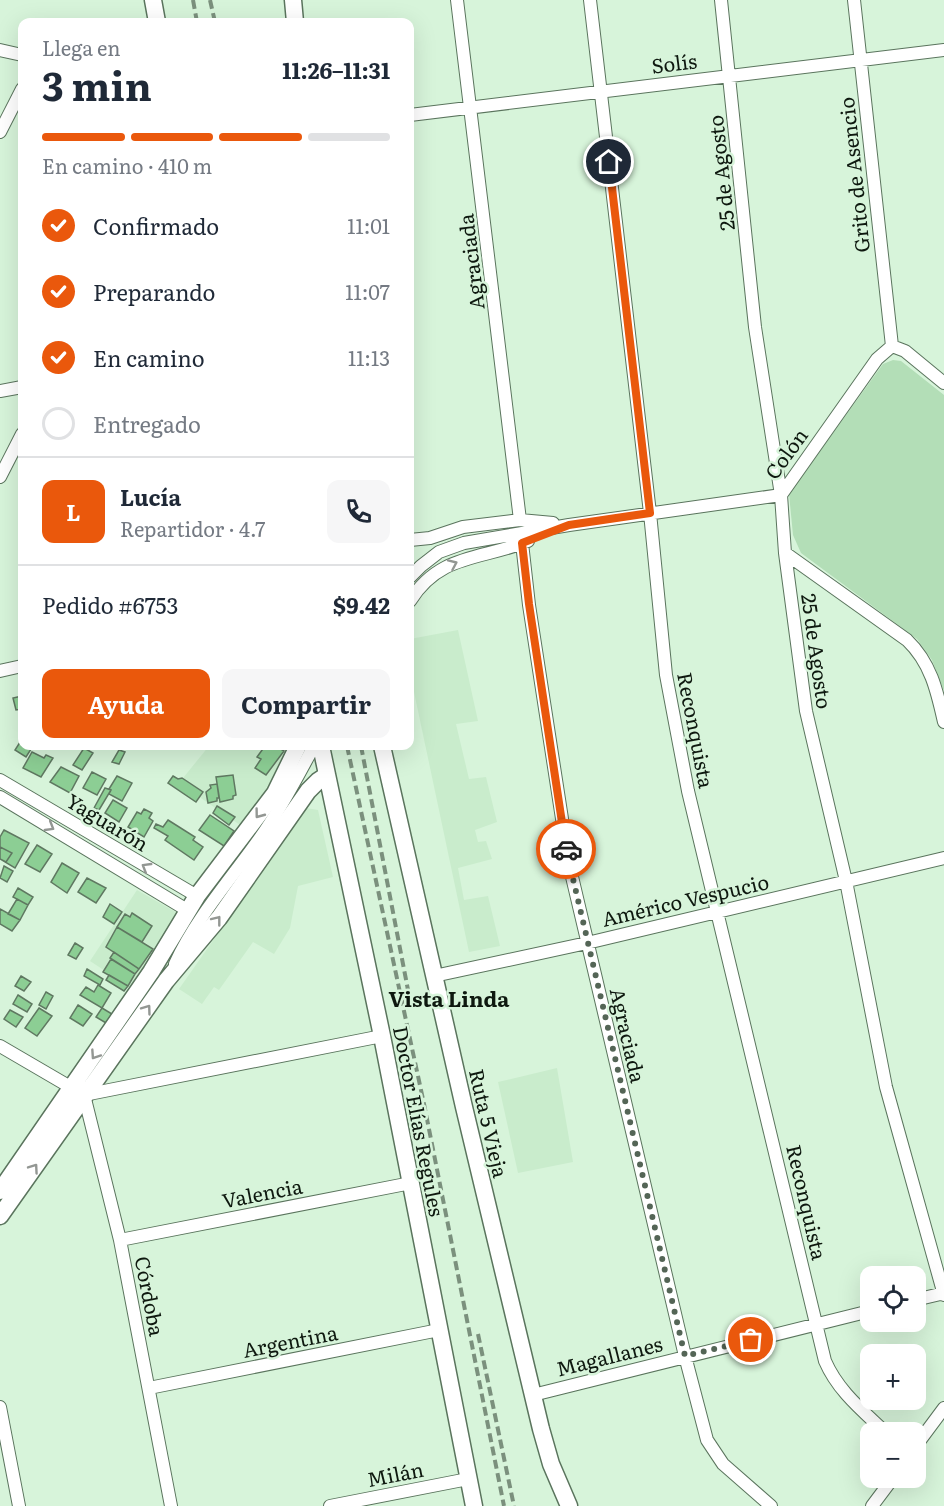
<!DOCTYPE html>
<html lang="es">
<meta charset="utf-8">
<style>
:root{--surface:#fff;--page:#f6f6f7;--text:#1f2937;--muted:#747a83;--line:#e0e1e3;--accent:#ea580c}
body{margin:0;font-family:Literata,serif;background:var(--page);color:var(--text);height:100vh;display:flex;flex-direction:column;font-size:22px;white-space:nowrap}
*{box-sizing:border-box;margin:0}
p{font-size:20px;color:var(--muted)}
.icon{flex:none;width:33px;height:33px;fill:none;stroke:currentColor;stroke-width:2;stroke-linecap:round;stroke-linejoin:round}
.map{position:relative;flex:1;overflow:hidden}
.sheet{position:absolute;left:18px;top:18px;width:396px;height:732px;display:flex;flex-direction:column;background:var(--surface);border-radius:12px;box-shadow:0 6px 24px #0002}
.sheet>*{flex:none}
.buttons{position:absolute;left:860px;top:1266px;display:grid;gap:12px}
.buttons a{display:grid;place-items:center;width:66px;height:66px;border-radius:12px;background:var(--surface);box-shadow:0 6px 24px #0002;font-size:30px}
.pin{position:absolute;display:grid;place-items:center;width:51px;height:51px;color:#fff;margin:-26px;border:3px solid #fff;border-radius:50%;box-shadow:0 2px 6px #0007}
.courier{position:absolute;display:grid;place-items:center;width:60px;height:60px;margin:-30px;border:4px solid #ea580c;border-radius:50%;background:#fff;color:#222;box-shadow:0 2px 8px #0007}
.headline em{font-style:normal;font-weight:700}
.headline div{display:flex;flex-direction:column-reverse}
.headline{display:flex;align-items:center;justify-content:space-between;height:102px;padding:0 24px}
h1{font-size:39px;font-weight:700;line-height:45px}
.bar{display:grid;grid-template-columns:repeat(4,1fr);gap:9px 6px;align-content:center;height:72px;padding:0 24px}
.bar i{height:8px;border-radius:4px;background:var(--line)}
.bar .current{background:var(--accent)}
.bar p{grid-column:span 4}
.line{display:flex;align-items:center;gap:15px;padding:0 24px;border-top:2px solid var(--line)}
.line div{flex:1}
.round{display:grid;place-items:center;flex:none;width:63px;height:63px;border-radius:12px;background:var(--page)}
ol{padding:0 24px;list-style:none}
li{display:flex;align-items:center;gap:18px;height:66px}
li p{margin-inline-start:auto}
li .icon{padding:6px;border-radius:50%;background:var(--accent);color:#fff;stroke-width:4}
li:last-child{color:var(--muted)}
li i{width:33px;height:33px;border:3px solid var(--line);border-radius:50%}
.button{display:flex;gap:12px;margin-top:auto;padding:12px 24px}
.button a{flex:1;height:69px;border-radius:12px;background:var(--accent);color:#fff;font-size:24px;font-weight:700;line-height:69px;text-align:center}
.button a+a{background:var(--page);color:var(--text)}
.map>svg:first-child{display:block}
</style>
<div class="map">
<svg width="944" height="1506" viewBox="0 0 944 1506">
<rect width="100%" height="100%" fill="#d7f4da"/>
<path fill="#c9eccc" d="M458 630 478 721 456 724 469 779 486 777 497 822 475 830 478 842 486 841 492 859 458 868 464 900 488 896 500 946 469 952 410 673V639Z
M209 746H290L287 754 243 827 179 783Z
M306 808 318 810 333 877 298 886 290 928 274 954 253 942 219 990 214 987 202 1004 179 989Z
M137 890 179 914 131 988 90 961Z
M557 1068 573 1162 518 1173 498 1082Z"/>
<path fill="#b3deb7" d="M893 360 901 361 944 395V691L932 660 917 639 801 553 793 535 789 494 883 364Z"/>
<path fill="#8cce94" stroke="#5f7861" stroke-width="1.5" d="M22 696V709L16 710 13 698Z
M22 739V746H33L26 757 15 750Z
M265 746H276L284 751 266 775 255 768 261 759 257 757Z
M84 748 93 753 82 770 73 765Z
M119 750 125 752 119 764 112 762Z
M32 752 44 758 46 755 53 758 41 777 23 768Z
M61 767 79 776 70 793 50 782Z
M92 772 106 779 97 795 83 788Z
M233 775 236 795 233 796V799L220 802 216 777Z
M117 776 132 783 122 801 109 794 111 790 109 789Z
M173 776 178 779 182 778 203 792 196 802 168 783Z
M217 784 219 798H217V801L208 803 206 792 211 788 210 785Z
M105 788 111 790 99 810 94 808Z
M113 800 127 808 119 822 105 813Z
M217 806 235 817 229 825 213 813Z
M144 809 152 813 149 818 153 821 144 837 128 827 137 812 141 814Z
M210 815 234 831 224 846 199 830Z
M168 820 195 837 193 840 203 847 194 860 165 840 168 836 154 828 156 824 163 827Z
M4 830 29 843 15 868 0 859V837Z
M37 845 52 854 40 872 25 864Z
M0 847 12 853 6 862 0 859Z
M62 863 79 873 67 893 51 882Z
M4 866 13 871 7 882 0 878Z
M87 878 106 888 96 903 78 892Z
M18 888 33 897 28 905 13 897Z
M17 899 28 905 20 920 8 914Z
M110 904 122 912 114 924 103 917Z
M0 909 20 920 12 931 0 924Z
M132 913 152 926 142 942 117 927 125 914 130 917Z
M117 927 153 949 139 969 106 947Z
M75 943 83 948 76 959 68 955Z
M114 952 139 969 135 974 110 958Z
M111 959 135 974 128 986 103 972Z
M87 969 103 979 100 985 84 976Z
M109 975 128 986 124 991 106 980Z
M21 976 31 982 24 991 15 986Z
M98 985 111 993 102 1008 80 995 86 987 94 992Z
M46 992 53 996 46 1009 39 1005Z
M18 995 32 1004 27 1012 13 1004Z
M78 1005 92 1014 83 1026 70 1018Z
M39 1008 52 1016 37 1036 25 1028Z
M102 1008 112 1014 106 1023 96 1017Z
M10 1010 23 1017 16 1027 4 1019Z"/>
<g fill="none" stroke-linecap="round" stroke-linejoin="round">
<defs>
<path id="minor" d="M457 0 520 520
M590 0 650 513 666 675 688 791 825 1361C838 1391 862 1410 885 1432
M721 0 755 327 781 495 785 553 806 711 846 881 886 1087 944 1295
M854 0 892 346
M0 50 22 55
M410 115 944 50
M0 132 22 89
M892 346 905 351 944 383
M0 391 22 387
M0 477 22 434
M410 540 430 538 463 527 520 520 553 523
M522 543 529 605 569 864 685 1356 707 1440 723 1464 771 1506
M785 553 907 640C931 663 937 691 944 722
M410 577 421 566 439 552 464 543 569 525 781 495 877 359 892 346
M410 601C440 553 482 560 528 541
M0 671 22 666
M0 780 197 896
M0 797 187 910
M175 964C196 918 231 879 260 838 281 809 297 777 314 746
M434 976 587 943 944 858
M0 1046 84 1095 120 1240 171 1506
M84 1095 382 1036
M120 1240 411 1183
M915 1300 944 1293
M149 1388 439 1330
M533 1395 870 1311
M0 1407 19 1506
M915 1447 944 1408
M330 1506 468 1479
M872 1506 893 1478"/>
<path id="tertiary" d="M153 0 157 22
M293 0 295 22
M321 746 382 1036 474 1506
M382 746 464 1107 541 1429 551 1464 569 1506
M0 1191 151 972 197 896 275 793 298 746
M0 1216 166 981 219 918 308 791 318 781 327 775"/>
</defs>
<use href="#minor" stroke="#5a745d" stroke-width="14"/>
<use href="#tertiary" stroke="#5a745d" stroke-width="19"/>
<use href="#minor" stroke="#fff" stroke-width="12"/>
<use href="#tertiary" stroke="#fff" stroke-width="16"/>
<path stroke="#7b907d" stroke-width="4" stroke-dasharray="9 4.5" stroke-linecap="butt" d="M193 0 197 22
M210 0 215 22
M347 746 424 1104 504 1506
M361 746 408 990
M478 1334 514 1506"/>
</g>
<defs><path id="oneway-chevron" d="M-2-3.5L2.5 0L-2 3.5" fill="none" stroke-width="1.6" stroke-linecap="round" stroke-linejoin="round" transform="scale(1.5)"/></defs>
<g stroke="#939793">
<use href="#oneway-chevron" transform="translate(453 564) rotate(-24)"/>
<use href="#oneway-chevron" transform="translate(259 814) rotate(127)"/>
<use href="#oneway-chevron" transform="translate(50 827) rotate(31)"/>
<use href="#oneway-chevron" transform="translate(146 867) rotate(-149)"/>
<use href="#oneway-chevron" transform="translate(217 920) rotate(-52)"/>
<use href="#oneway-chevron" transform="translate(147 1009) rotate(-54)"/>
<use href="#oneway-chevron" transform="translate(95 1055) rotate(124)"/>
<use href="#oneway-chevron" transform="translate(34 1168) rotate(-55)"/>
</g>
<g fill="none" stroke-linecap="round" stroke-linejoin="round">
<path stroke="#546556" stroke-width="6" stroke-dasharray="0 10.8" d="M566 849 685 1356 751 1340"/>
<path stroke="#ea580c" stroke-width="8" d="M566 849 529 604 522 543 569 525 650 513 609 162"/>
</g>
<g text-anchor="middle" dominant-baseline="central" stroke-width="5" stroke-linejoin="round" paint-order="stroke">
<g font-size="20" fill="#0e180f" stroke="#d7f4da">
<text transform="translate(674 62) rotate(-7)">Solís</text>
<text transform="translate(720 173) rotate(-96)">25 de Agosto</text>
<text transform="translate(853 175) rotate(-96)">Grito de Asencio</text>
<text transform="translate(470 262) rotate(-97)">Agraciada</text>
<text transform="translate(785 453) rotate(-54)">Colón</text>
<text transform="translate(818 651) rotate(82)">25 de Agosto</text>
<text transform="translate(697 730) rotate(79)">Reconquista</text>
<text transform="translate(108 821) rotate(31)">Yaguarón</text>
<text transform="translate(685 899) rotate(-13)">Américo Vespucio</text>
<text transform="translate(629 1035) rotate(77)">Agraciada</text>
<text transform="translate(420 1121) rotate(79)">Doctor Elías Regules</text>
<text transform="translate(490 1123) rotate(77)">Ruta 5 Vieja</text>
<text transform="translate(262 1192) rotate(-11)">Valencia</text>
<text transform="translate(808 1202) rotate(77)">Reconquista</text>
<text transform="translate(151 1296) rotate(79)">Córdoba</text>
<text transform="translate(290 1340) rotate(-11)">Argentina</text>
<text transform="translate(609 1355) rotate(-14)">Magallanes</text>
<text transform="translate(395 1473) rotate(-11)">Milán</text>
</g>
<g font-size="21" font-weight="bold" fill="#0e180f" stroke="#d7f4da">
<text x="449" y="997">Vista Linda</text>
</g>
</g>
</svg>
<div class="buttons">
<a><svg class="icon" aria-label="locate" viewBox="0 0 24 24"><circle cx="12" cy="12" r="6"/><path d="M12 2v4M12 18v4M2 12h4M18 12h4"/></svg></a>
<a>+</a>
<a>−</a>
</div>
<div class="pin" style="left:751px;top:1340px;background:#ea580c"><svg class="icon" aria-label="bag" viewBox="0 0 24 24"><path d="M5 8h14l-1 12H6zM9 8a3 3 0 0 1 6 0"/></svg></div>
<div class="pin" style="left:609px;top:162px;background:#1f2937"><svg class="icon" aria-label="home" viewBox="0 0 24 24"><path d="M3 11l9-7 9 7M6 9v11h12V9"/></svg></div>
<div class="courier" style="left:566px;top:849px"><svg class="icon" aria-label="car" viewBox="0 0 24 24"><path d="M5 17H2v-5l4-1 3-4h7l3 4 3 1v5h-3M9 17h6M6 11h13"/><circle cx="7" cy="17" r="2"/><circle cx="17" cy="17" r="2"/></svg></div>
<section class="sheet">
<div class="headline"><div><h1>3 min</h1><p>Llega en</p></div><em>11:26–11:31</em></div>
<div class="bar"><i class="current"></i><i class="current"></i><i class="current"></i><i></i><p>En camino · 410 m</p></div>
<ol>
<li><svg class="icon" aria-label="check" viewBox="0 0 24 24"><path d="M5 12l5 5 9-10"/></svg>Confirmado<p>11:01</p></li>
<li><svg class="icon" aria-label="check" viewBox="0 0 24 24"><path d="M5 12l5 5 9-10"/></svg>Preparando<p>11:07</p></li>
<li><svg class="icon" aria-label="check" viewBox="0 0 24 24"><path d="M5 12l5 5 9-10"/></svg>En camino<p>11:13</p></li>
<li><i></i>Entregado</li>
</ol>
<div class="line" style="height:108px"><b class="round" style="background:var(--accent);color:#fff">L</b><div><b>Lucía</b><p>Repartidor · 4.7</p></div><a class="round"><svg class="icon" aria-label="phone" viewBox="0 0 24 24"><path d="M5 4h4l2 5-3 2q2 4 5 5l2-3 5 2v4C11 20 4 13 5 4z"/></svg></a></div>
<div class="line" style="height:78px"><div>Pedido #6753</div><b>$9.42</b></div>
<div class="button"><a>Ayuda</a><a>Compartir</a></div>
</section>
</div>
